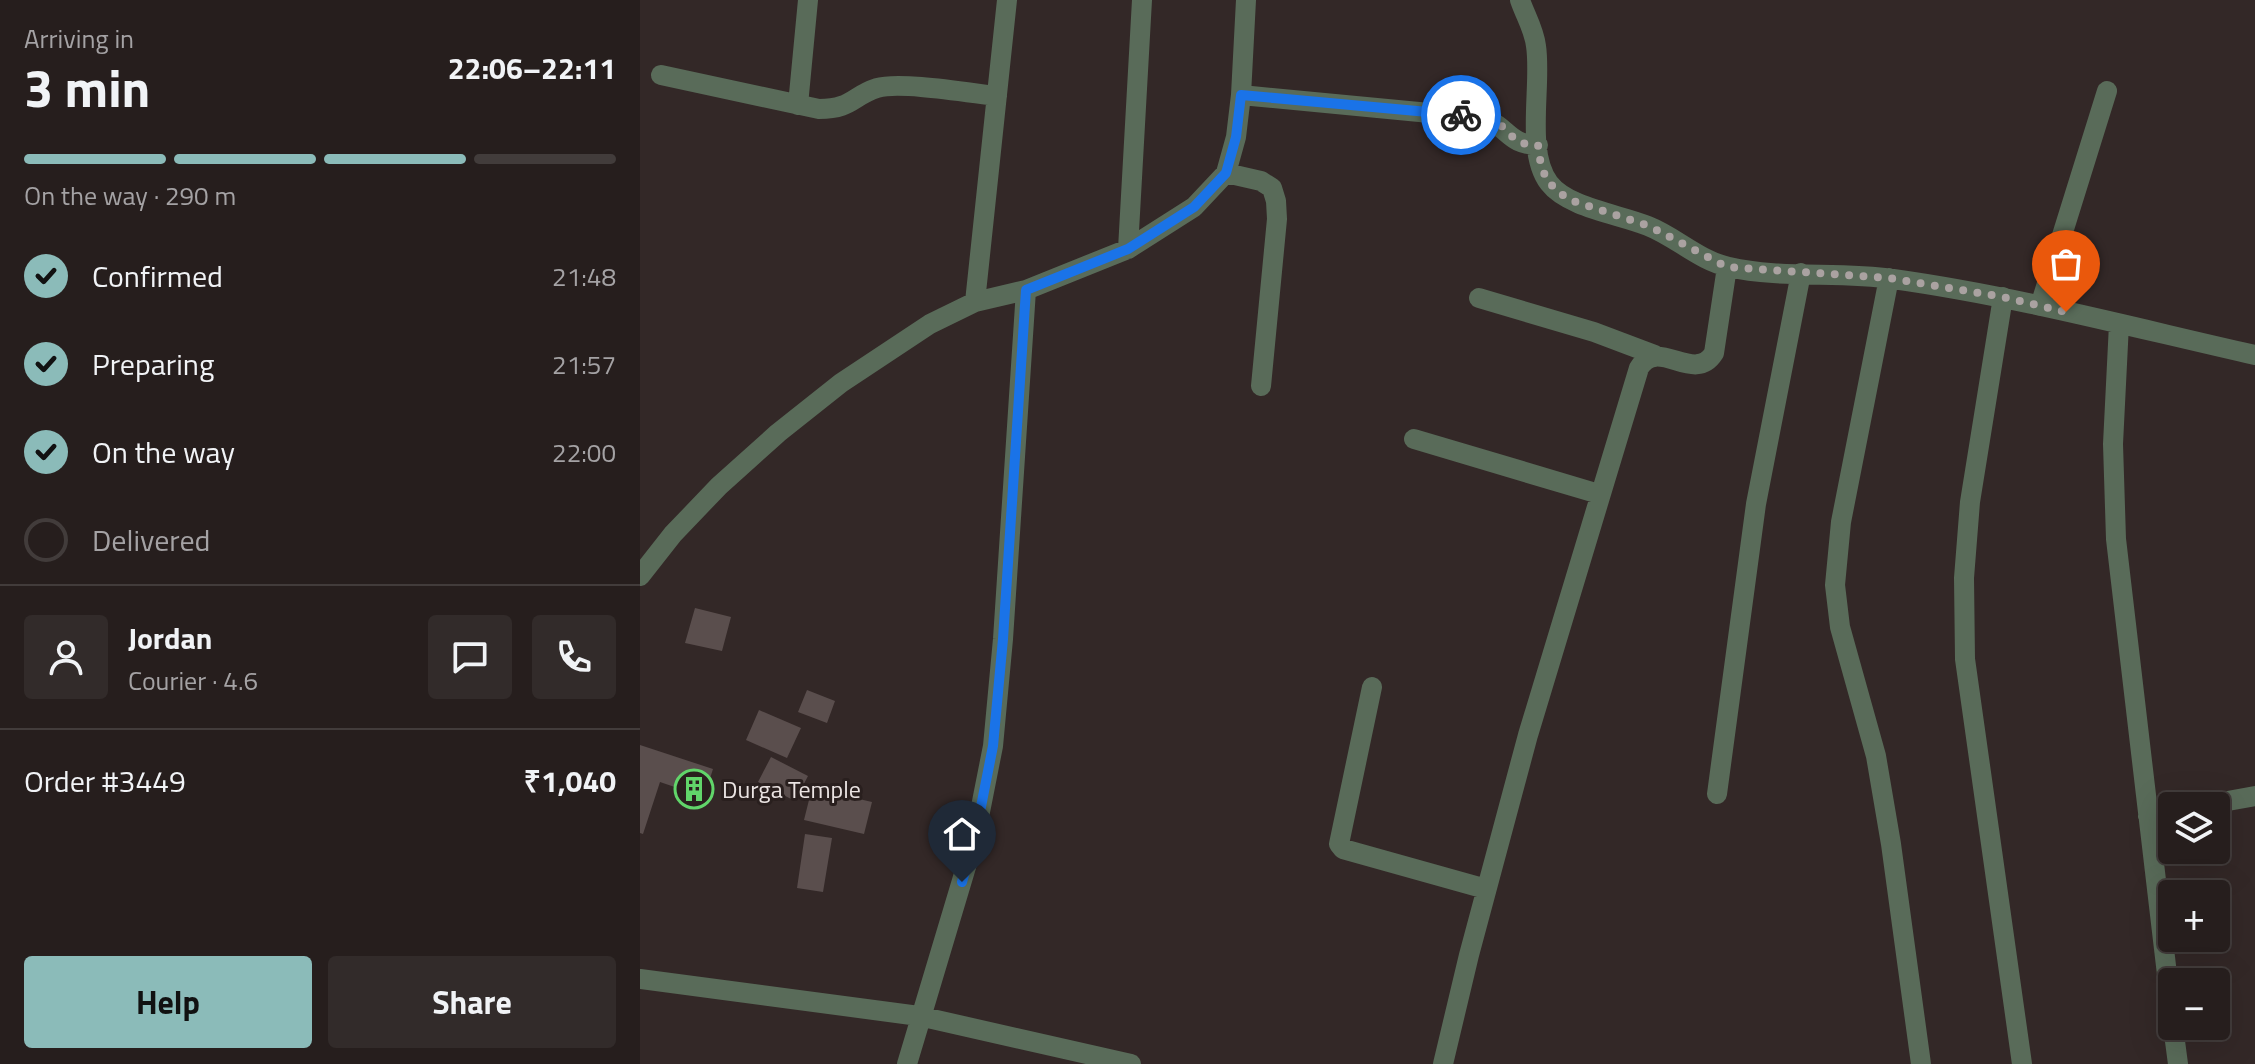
<!DOCTYPE html>
<meta charset="utf-8">
<style>
:root{--surface:#261e1d;--page:#322b2a;--text:#f1f3f6;--muted:#a4a2a4;--line:#423c3b;--accent:#8bbbb9}
body{margin:0;font-family:"Titillium Web",sans-serif;background:var(--page);color:var(--text);height:100vh;display:flex;flex-direction:column;font-size:30px;white-space:nowrap}
*{box-sizing:border-box;margin:0}
p{font-size:26px;color:var(--muted)}
.icon{flex:none;width:44px;height:44px;fill:none;stroke:currentColor;stroke-width:2;stroke-linecap:round;stroke-linejoin:round}
.map{position:relative;flex:1;overflow:hidden}
.details{display:flex;flex-direction:column;background:var(--surface);width:640px}
.details>*{flex:none}
.tools{position:absolute;left:1518px;top:792px;display:grid;gap:16px}
.tools a{display:grid;place-items:center;width:72px;height:72px;border-radius:8px;background:var(--surface);box-shadow:0 8px 32px #0002,0 0 0 2px var(--line);font-size:40px}
.pin{position:absolute;display:grid;place-items:center;width:68px;height:68px;color:#fff;margin:-82px -34px;border-radius:50% 50% 50% 0;rotate:-45deg;box-shadow:0 0 8px #0007}
.pin .icon{rotate:45deg}
.courier{position:absolute;display:grid;place-items:center;width:80px;height:80px;margin:-40px;border:6px solid #1a73e8;border-radius:50%;background:#fff;color:#222;box-shadow:0 2px 10px #0007}
.headline em{font-style:normal;font-weight:700}
.headline div{display:flex;flex-direction:column-reverse}
.headline{display:flex;align-items:center;justify-content:space-between;height:136px;padding:0 24px}
h1{font-size:52px;font-weight:700;line-height:60px}
.bar{display:grid;grid-template-columns:repeat(4,1fr);gap:12px 8px;align-content:center;height:96px;padding:0 24px}
.bar i{height:10px;border-radius:6px;background:var(--line)}
.bar .current{background:var(--accent)}
.bar p{grid-column:span 4}
.line{display:flex;align-items:center;gap:20px;padding:0 24px;border-top:2px solid var(--line)}
.line div{flex:1}
.round{display:grid;place-items:center;flex:none;width:84px;height:84px;border-radius:8px;background:var(--page)}
ol{padding:0 24px;list-style:none}
li{display:flex;align-items:center;gap:24px;height:88px}
li p{margin-inline-start:auto}
li .icon{padding:8px;border-radius:50%;background:var(--accent);color:#111;stroke-width:4}
li:last-child{color:var(--muted)}
li i{width:44px;height:44px;border:4px solid var(--line);border-radius:50%}
.button{display:flex;gap:16px;margin-top:auto;padding:16px 24px}
.button a{flex:1;height:92px;border-radius:8px;background:var(--accent);color:#111;font-size:32px;font-weight:700;line-height:92px;text-align:center}
.button a+a{background:var(--page);color:var(--text)}
main{display:flex;flex:1;min-height:0}
.map>svg:first-child{display:block}
</style>
<main>
<section class="details">
<div class="headline"><div><h1>3 min</h1><p>Arriving in</p></div><em>22:06–22:11</em></div>
<div class="bar"><i class="current"></i><i class="current"></i><i class="current"></i><i></i><p>On the way · 290 m</p></div>
<ol>
<li><svg class="icon" aria-label="check" viewBox="0 0 24 24"><path d="M5 12l5 5 9-10"/></svg>Confirmed<p>21:48</p></li>
<li><svg class="icon" aria-label="check" viewBox="0 0 24 24"><path d="M5 12l5 5 9-10"/></svg>Preparing<p>21:57</p></li>
<li><svg class="icon" aria-label="check" viewBox="0 0 24 24"><path d="M5 12l5 5 9-10"/></svg>On the way<p>22:00</p></li>
<li><i></i>Delivered</li>
</ol>
<div class="line" style="height:144px"><a class="round"><svg class="icon" aria-label="person" viewBox="0 0 24 24"><circle cx="12" cy="8" r="4"/><path d="M4 21q1-7 8-7t8 7"/></svg></a><div><b>Jordan</b><p>Courier · 4.6</p></div><a class="round"><svg class="icon" aria-label="chat" viewBox="0 0 24 24"><path d="M4 5h16v11H9l-5 4z"/></svg></a><a class="round"><svg class="icon" aria-label="phone" viewBox="0 0 24 24"><path d="M5 4h4l2 5-3 2q2 4 5 5l2-3 5 2v4C11 20 4 13 5 4z"/></svg></a></div>
<div class="line" style="height:104px"><div>Order #3449</div><b>₹1,040</b></div>
<div class="button"><a>Help</a><a>Share</a></div>
</section>
<div class="map">
<svg width="1615" height="1064" viewBox="0 0 1615 1064">
<rect width="100%" height="100%" fill="#332827"/>
<path fill="#5a4e4d" d="M55 608 91 617 82 651 45 643Z
M167 690 195 701 187 723 158 712Z
M119 710 161 728 147 758 106 740Z
M0 745 73 769 64 797 20 782 3 834 0 833Z
M131 757 168 776 155 801 118 782Z
M172 788 232 802 224 834 164 820Z
M165 834 192 838 183 892 157 888Z"/>
<g fill="none" stroke-linecap="round" stroke-linejoin="round">
<path stroke="#596b59" stroke-width="20" d="M880 0C885 15 894 29 896 46 902 84 885 152 909 183 928 208 979 214 1008 226 1036 237 1060 261 1089 267 1140 279 1200 271 1253 279 1375 296 1495 328 1615 355
M21 75 179 109C212 109 212 96 237 88 260 81 330 93 357 96
M601 95 842 118C869 126 867 145 898 145
M158 105 168 0
M586 173 621 181 632 188 636 201 637 219 621 386
M488 249 502 0
M1249 278 1201 522 1195 585 1200 627 1236 756 1251 844 1281 1064
M1363 297 1330 502 1324 578 1325 659 1382 1064
M839 298 954 332 1015 355
M335 302 367 0
M1400 306 1467 91
M1479 324 1473 444 1476 539 1532 1017
M774 439 959 494
M0 576 33 534 79 486 138 433 201 383 290 324 335 302 386 290 488 249 554 207 586 173 596 137 601 95 606 0
M732 687 699 844 703 849 846 889
M1077 794 1116 504 1161 273
M1560 806 1615 796
M1508 816 1532 811
M0 979 279 1016 491 1064
M1533 1026 1538 1064
M267 1064 335 837 353 746 363 639 386 290
M803 1064 829 955 888 735 999 368C1018 336 1054 385 1074 353L1087 267"/>
</g>
<g fill="none" stroke-linecap="round" stroke-linejoin="round">
<path stroke="#aaa2a1" stroke-width="8" stroke-dasharray="0 14.4" d="M821 115C832 117 844 116 854 121 874 132 870 145 898 145L901 166 907 180 917 191 930 200 1009 226 1087 267 1249 278 1363 297 1426 312"/>
<path stroke="#1a73e8" stroke-width="10" d="M322 882 335 837 353 746 363 639 386 290 488 249 554 207 586 173 596 137 601 95 821 115"/>
</g>
<defs>
<symbol id="building-ring" viewBox="-11 -11 22 22"><circle r="9.5" fill="#291f1e" stroke="#61d56a" stroke-width="1.5"/><path d="M-4-6H4V6H1V3H-1V6H-4ZM-2.5-4.3h1.7v1.8h-1.7ZM.8-4.3h1.7v1.8H.8ZM-2.5-1h1.7V.8h-1.7ZM.8-1h1.7V.8H.8Z" fill="#61d56a"/></symbol>
</defs>
<g fill-rule="evenodd">
<use href="#building-ring" x="32" y="767" width="44" height="44"/>
</g>
<g text-anchor="middle" dominant-baseline="central" stroke-width="6" stroke-linejoin="round" paint-order="stroke">
<g font-size="24" fill="#eae3e2" stroke="#291f1e" text-anchor="start">
<text x="82" y="789">Durga Temple</text>
</g>
</g>
</svg>
<div class="tools">
<a><svg class="icon" aria-label="layers" viewBox="0 0 24 24"><path d="M12 4l9 5-9 5-9-5zM3 14l9 5 9-5"/></svg></a>
<a>+</a>
<a>−</a>
</div>
<div class="pin" style="left:1426px;top:312px;background:#ea580c"><svg class="icon" aria-label="bag" viewBox="0 0 24 24"><path d="M5 8h14l-1 12H6zM9 8a3 3 0 0 1 6 0"/></svg></div>
<div class="pin" style="left:322px;top:882px;background:#1f2937"><svg class="icon" aria-label="home" viewBox="0 0 24 24"><path d="M3 11l9-7 9 7M6 9v11h12V9"/></svg></div>
<div class="courier" style="left:821px;top:115px"><svg class="icon" aria-label="bike" viewBox="0 0 24 24"><circle cx="6" cy="16" r="4"/><circle cx="18" cy="16" r="4"/><path d="M6 16l4-8h5l3 8M10 8l3 8H6M13 5h3"/></svg></div>
</div>
</main>
